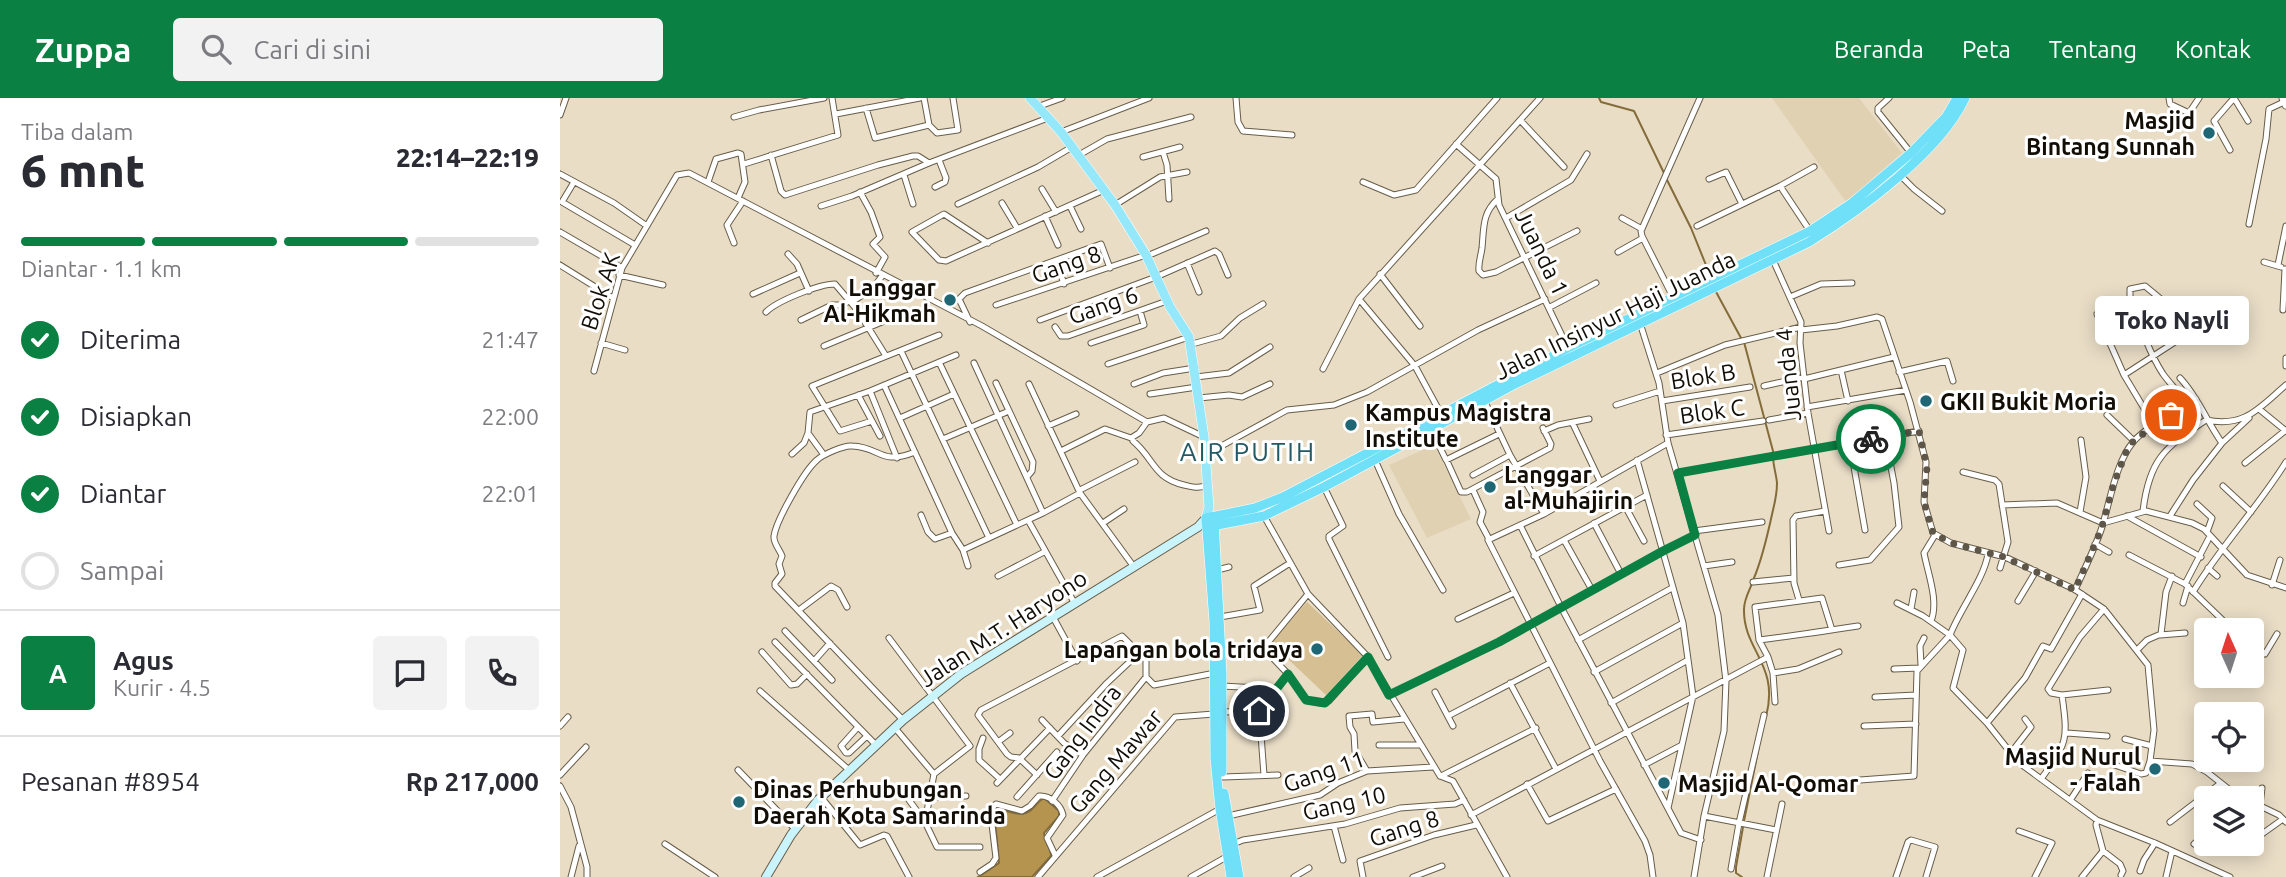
<!DOCTYPE html>
<html lang="id">
<meta charset="utf-8">
<style>
:root{--surface:#fff;--page:#f2f2f3;--text:#2b2b33;--muted:#7c7c81;--line:#e1e1e2;--accent:#0b8043}
body{margin:0;font-family:Ubuntu,sans-serif;background:var(--page);color:var(--text);height:100vh;display:flex;flex-direction:column;font-size:26px;white-space:nowrap}
*{box-sizing:border-box;margin:0}
p{font-size:23px;color:var(--muted)}
.icon{flex:none;width:38px;height:38px;fill:none;stroke:currentColor;stroke-width:2;stroke-linecap:round;stroke-linejoin:round}
.map{position:relative;flex:1;overflow:hidden}
.drawer{display:flex;flex-direction:column;background:var(--surface);width:560px}
.drawer>*{flex:none}
.needle{width:46px;rotate:357deg}
.tools{position:absolute;left:1634px;top:520px;display:grid;gap:14px}
.tools a{display:grid;place-items:center;width:70px;height:70px;border-radius:7px;background:var(--surface);box-shadow:0 4px 18px #0003;font-size:35px}
.pin{position:absolute;display:grid;place-items:center;width:60px;height:60px;color:#fff;margin:-30px;border:4px solid #fff;border-radius:50%;box-shadow:0 2px 7px #0007}
.courier{position:absolute;display:grid;place-items:center;width:70px;height:70px;margin:-35px;border:5px solid #0b8043;border-radius:50%;background:#fff;color:#222;box-shadow:0 2px 9px #0007}
.bubble{position:absolute;height:49px;border-radius:7px;background:var(--surface);box-shadow:0 4px 18px #0003;font-size:23px;font-weight:800;line-height:49px;text-align:center}
.summary em{font-style:normal;font-weight:800}
.summary div{display:flex;flex-direction:column-reverse}
.summary{display:flex;align-items:center;justify-content:space-between;height:119px;padding:0 21px}
h1{font-size:46px;font-weight:800;line-height:52px}
.bar{display:grid;grid-template-columns:repeat(4,1fr);gap:10px 7px;align-content:center;height:84px;padding:0 21px}
.bar i{height:9px;border-radius:5px;background:var(--line)}
.bar .active{background:var(--accent)}
.bar p{grid-column:span 4}
.line{display:flex;align-items:center;gap:18px;padding:0 21px;border-top:2px solid var(--line)}
.line div{flex:1}
.round{display:grid;place-items:center;flex:none;width:74px;height:74px;border-radius:7px;background:var(--page)}
ol{padding:0 21px;list-style:none}
li{display:flex;align-items:center;gap:21px;height:77px}
li p{margin-inline-start:auto}
li .icon{padding:7px;border-radius:50%;background:var(--accent);color:#fff;stroke-width:4}
li:last-child{color:var(--muted)}
li i{width:38px;height:38px;border:4px solid var(--line);border-radius:50%}
header{display:flex;align-items:center;gap:42px;box-sizing:border-box;height:98px;padding:0 35px;background:var(--accent);color:#fff}
header strong{font-size:33px}
nav{display:flex;gap:38px;margin-inline-start:auto;font-size:24px}
.search{width:490px;height:63px;background:var(--page);display:flex;align-items:center;gap:18px;box-sizing:border-box;padding:0 24px;border-radius:7px;color:var(--muted);font-size:26px}
main{display:flex;flex:1;min-height:0}
.map>svg:first-child{display:block}
</style>
<header>
<strong>Zuppa</strong>
<div class="search"><svg class="icon" aria-label="search" viewBox="0 0 24 24"><circle cx="10" cy="10" r="6"/><path d="M15 15l6 6"/></svg>Cari di sini</div>
<nav><a>Beranda</a><a>Peta</a><a>Tentang</a><a>Kontak</a></nav>
</header>
<main>
<section class="drawer">
<div class="summary"><div><h1>6 mnt</h1><p>Tiba dalam</p></div><em>22:14–22:19</em></div>
<div class="bar"><i class="active"></i><i class="active"></i><i class="active"></i><i></i><p>Diantar · 1.1 km</p></div>
<ol>
<li><svg class="icon" aria-label="check" viewBox="0 0 24 24"><path d="M5 12l5 5 9-10"/></svg>Diterima<p>21:47</p></li>
<li><svg class="icon" aria-label="check" viewBox="0 0 24 24"><path d="M5 12l5 5 9-10"/></svg>Disiapkan<p>22:00</p></li>
<li><svg class="icon" aria-label="check" viewBox="0 0 24 24"><path d="M5 12l5 5 9-10"/></svg>Diantar<p>22:01</p></li>
<li><i></i>Sampai</li>
</ol>
<div class="line" style="height:126px"><b class="round" style="background:var(--accent);color:#fff">A</b><div><b>Agus</b><p>Kurir · 4.5</p></div><a class="round"><svg class="icon" aria-label="chat" viewBox="0 0 24 24"><path d="M4 5h16v11H9l-5 4z"/></svg></a><a class="round"><svg class="icon" aria-label="phone" viewBox="0 0 24 24"><path d="M5 4h4l2 5-3 2q2 4 5 5l2-3 5 2v4C11 20 4 13 5 4z"/></svg></a></div>
<div class="line" style="height:91px"><div>Pesanan #8954</div><b>Rp 217,000</b></div>
</section>
<div class="map">
<svg width="1726" height="779" viewBox="0 0 1726 779">
<rect width="100%" height="100%" fill="#e9ddc6"/>
<path fill="#e1d1b3" d="M1212 0H1299L1342 55 1286 104Z
M874 347 911 421 867 440 829 367Z"/>
<path fill="#d6bf92" d="M747 504 803 557 766 597 711 545Z"/>
<path fill="#b59450" stroke="#846c3a" stroke-width="2" d="M484 700 499 713V718L484 735C485 744 491 749 491 758L472 779H418L439 765 434 712 438 710C448 713 462 720 471 712 476 708 477 704 484 700Z"/>
<g fill="none" stroke-linecap="round" stroke-linejoin="round">
<path stroke="#846c3a" stroke-width="2" d="M1039 0 1041 4 1074 13 1104 75
M1106 80 1131 130 1150 177
M1155 192 1181 240
M1184 244 1213 353C1212 365 1216 374 1217 385 1217 394 1215 404 1213 412 1208 435 1203 459 1194 480 1191 490 1184 500 1184 511 1183 553 1220 566 1206 619
M1184 723 1199 648
M1182 779 1176 775V769L1183 729"/>
<defs>
<path id="minor" d="M676 0 678 24 683 33 732 37
M1329 0 1318 10V14L1351 55
M1609 0 1610 6 1629 15 1639 0
M1674 0 1688 23
M477 9 502 0
M306 10 315 40 369 27 364 0
M276 16 360 0
M0 17 6 0
M174 19 199 12 264 0
M960 22 1004 69
M369 27 377 35 398 32 393 0
M501 34 589 0
M896 46 936 81 939 107 1008 250
M1670 52 1654 23 1674 0
M603 54 607 67 609 101
M211 57 221 93 225 97 318 67 353 58H358L369 65
M519 57 547 41 631 19
M583 59 620 49
M184 66 278 37 272 0
M0 76 54 105 87 128
M344 77 353 106
M1340 77 1354 91 1382 113
M1149 81 1166 74 1182 106
M148 84 156 61 178 55 181 56 185 84 178 100
M803 84 834 97 856 92 937 0
M1220 88 1250 133
M375 89 385 84 386 80 379 62
M482 91 496 114
M300 94 311 114 320 139 313 146 325 159 316 175
M938 101C922 115 924 130 922 150 921 158 918 165 919 173L923 177 936 174 1017 133
M2 104 75 147
M2 104 14 84
M442 105 457 130
M398 106 478 69 512 49
M555 107 600 79 627 74
M261 108 292 98 369 65 488 20
M510 108 521 131
M485 118 498 147
M946 120 1011 82 1027 56
M1062 120 1082 131
M1689 126 1706 41 1709 11 1724 4
M1137 128 1220 88 1254 69
M0 134 62 170
M174 145 167 127 183 103
M428 145 384 116 352 134 379 162 386 163 544 92
M1058 154 1083 140
M228 156 237 166 249 193
M587 158 646 133
M496 162 504 186
M1213 162 1241 224 1240 245 1248 315 1269 433
M1704 164 1721 169
M627 165 639 194
M0 167 53 200
M1718 167 1726 128
M820 176 860 228
M59 177 103 187
M193 196 240 175
M1113 199 1082 138 1081 133 1140 0
M1230 199 1261 186 1292 185
M292 204 313 190 322 178
M436 207 586 157
M990 209 1036 185
M1723 212 1725 171
M206 214C217 203 259 186 275 186L298 213 326 258
M1537 216 1564 277 1594 327
M241 222 272 207H283L290 202
M480 222 596 179 655 153 659 156 668 177
M410 224 399 201 405 195 541 146 550 170
M1080 225 1099 285 1108 345 1158 517 1166 583 1164 633 1144 718 1134 779
M495 229 501 238H508L607 203
M1241 232 1277 228 1317 219 1322 221 1350 304 1366 364 1364 404 1373 435 1391 445 1445 459 1514 491 1544 511 1588 567 1594 632 1590 663 1632 666 1647 674 1680 700
M41 245 65 252
M531 245 584 227 580 213
M632 246 661 238 680 220 703 206
M264 248 334 219
M341 253 429 440
M1726 260V268
M379 264 457 427
M414 265 483 415
M548 266 629 239
M763 271 799 201
M1281 272 1288 303
M34 273 62 170 117 77 129 75 422 228 587 324 604 320 644 339
M1339 274 1387 263 1393 283
M1097 275 1165 247 1241 229
M1564 277 1618 242
M636 279 669 275 710 249
M1620 280C1638 299 1647 324 1662 345
M1244 281 1334 259
M436 285 473 364 472 373 467 379
M469 286 520 395 574 469
M574 286 603 275 635 270
M324 287 392 435 403 452 408 468
M1204 288 1244 279
M310 293 337 360
M590 296 637 289
M298 297 320 338
M639 300 669 297 682 299 710 286
M924 302 950 357 984 416
M1102 303 1190 289
M1056 307 1100 293
M1627 307C1620 295 1611 287 1603 276 1588 253 1579 224 1570 198V191L1585 188 1631 226
M1247 309 1346 292
M1699 311 1726 333
M881 316 855 268 799 201 980 0
M1326 316 1328 338
M1547 317 1574 343
M340 320 394 296
M1209 322 1248 315
M312 323 280 333 252 288 379 237
M1013 326 1040 383
M488 328 516 316
M871 331 886 362 939 336
M984 333 998 327 1029 321
M1106 337 1203 323
M383 341 449 313
M573 343C594 360 593 380 624 387 633 389 639 391 647 387
M1290 346 1305 432
M501 353 545 331 571 340 579 335 587 324
M232 356 244 345 248 335
M264 357 248 335 250 314 310 293 396 257
M645 357 727 312 774 307 807 294 918 232 985 201
M886 361 901 394H907L990 350 991 346 983 330
M815 362 839 416 883 492
M1077 362 1123 525 1133 598 1108 710
M1685 365 1726 332
M1403 374 1435 382 1439 386 1448 444 1440 470
M1118 375 1359 333
M913 377 950 357
M1663 388 1691 414
M764 389 783 428 769 438V441L828 559
M520 392 575 364
M913 392 923 414 920 424 929 441
M1637 406 1652 420 1647 434
M1442 407 1497 405 1543 425
M1065 408 1084 443
M1583 413C1589 362 1604 350 1646 322 1685 330 1699 310 1726 287
M1520 414 1526 379 1521 342
M361 417 368 434 375 441 392 435
M704 418 748 496 808 559 880 678
M1567 418 1641 459
M1610 418 1633 382 1662 345 1689 320
M468 422 515 506
M543 425 564 411
M1034 425 1061 476
M1543 425 1586 413 1632 425 1644 431 1687 477 1726 490
M960 427 1001 509 1121 735 1141 742
M1134 433 1202 424
M1004 442 1032 492
M1535 446 1549 454
M403 452 483 415 520 395
M1428 456C1424 481 1400 511 1390 537L1403 552 1393 590 1427 625 1458 664 1537 722 1595 745 1670 779
M1569 457 1625 486 1673 532
M974 458 1087 397
M1279 467 1310 462 1339 429 1334 385 1325 338
M1144 468 1172 464
M1648 470 1657 478
M657 472 669 469
M438 478 484 454
M1193 484 1234 480
M1625 486 1650 438
M1712 487 1720 462
M1515 492C1524 472 1534 452 1541 432 1550 405 1555 366 1573 344 1589 326 1616 315 1636 301
M1633 494C1661 448 1698 409 1726 364
M748 496 705 548V552L728 576 746 602 760 605 769 603 808 559
M1239 502 1234 485 1233 422 1236 418 1265 413
M1458 503 1476 473
M1623 505 1628 488
M1351 511 1354 494
M1544 511 1520 539 1488 591 1491 595 1502 597 1548 592
M239 512 271 488 278 492 287 509
M493 519 517 563
M660 519 700 512 694 488 730 465
M898 521 954 495
M1371 523C1379 503 1368 476 1364 455L1375 437
M1272 532 1262 500 1195 509 1199 542C1232 538 1265 533 1298 528
M1687 532 1689 527
M225 533 272 582
M1600 537 1625 535
M329 540 410 648 374 676
M1018 542 1112 490
M1199 542 1208 559
M215 544 316 647
M1692 549 1705 556 1717 536
M1577 552 1587 542 1601 536 1606 494 1612 478
M202 554 231 587 237 586 247 576
M254 563 270 545
M1361 567 1360 548 1364 540
M1334 571 1359 570
M1034 574 1123 525
M1213 575 1238 571 1279 554
M950 585 996 671
M662 588 717 591
M200 593 289 672
M875 594 893 628
M829 597 939 544 1103 453 1135 437
M1315 599 1356 597
M1051 605 1128 562
M662 614 699 613 728 576
M888 618 990 565
M343 622 215 488V485L222 476 219 466 222 458C220 452 213 445 214 438 216 423 244 373 257 362 262 357 284 347 292 348 321 349 320 368 355 354
M482 622 504 645 523 657
M1427 625 1465 580 1483 548 1491 551 1522 496
M0 628 8 619
M1304 628 1356 626
M298 629 281 648 286 655H289L307 638
M335 630 374 676 365 724 377 749H420
M1507 635 1547 638
M701 637 704 677
M498 638 547 585 579 555
M423 640 419 651V662L440 681
M1565 641 1592 648
M438 644 450 635
M819 647H860
M1450 656 1471 629 1465 621
M1540 662 1581 676 1586 675 1590 663
M1084 667 1122 647
M178 672 235 731
M807 673 795 653 794 636 790 629 789 618 812 616 813 624 844 621
M0 677 26 649
M477 677 459 660 451 659 447 656 418 617 421 612 562 538 586 562V579
M883 677 976 630
M880 678 893 683 947 779
M663 679 718 677
M1481 681C1508 644 1508 642 1502 597
M1300 682 1354 678 1357 573 1390 537 1363 518 1337 505
M437 685 490 630
M967 686 988 723 1056 691
M0 688 11 709 27 769V779
M261 699 300 747 324 737 327 738 349 779
M371 699 406 698
M457 699 497 654
M1511 701 1528 675
M349 702 365 724
M492 703 523 657 586 579 594 587 655 575
M1692 704 1719 717 1726 724
M1700 707 1702 690
M911 717 1208 559 1213 575 1215 604
M668 718 760 697 778 685 807 673 873 669
M1144 718 1216 732
M1610 724 1661 685
M774 728 783 762
M1459 733 1492 745 1475 779
M1695 741 1723 721
M105 746 155 779
M673 746 683 742 785 726 840 710 895 706 904 702
M1634 746 1647 735
M1543 753 1560 766 1563 773 1561 777
M1171 771 1179 725 1204 617
M1580 773 1584 762 1595 745
M420 774 432 766 436 760 431 718 432 710 436 706 462 713 470 708 479 698C490 697 501 707 503 717L487 740 495 757
M11 779 19 748
M478 779 615 619 654 616
M537 779 660 711
M631 779 668 758
M734 779 749 770
M803 779 800 763 874 737 916 727
M853 779 882 768
M1093 779 1090 757 1085 743 1040 663 928 442 984 416 1108 345
M1207 779 1222 706
M1336 779 1348 744 1351 742 1375 749 1366 779
M1522 779 1543 753 1536 727 1537 722
M1606 779 1612 753"/>
<path id="tertiary" d="M1723 0 1726 7"/>
<path id="secondary" d="M206 779 231 737 258 702 343 622 401 576 638 429 646 420"/>
<path id="primary" d="M470 0 501 34 555 107 586 157 610 209 629 239 644 339 649 409 646 420"/>
<path id="trunk" d="M654 422 662 577V674
M647 429 704 418 764 389 953 287 1249 144C1299 113 1380 54 1405 0
M664 695 679 779
M671 779 660 711 655 661 654 524 646 420 695 410 723 399 1008 250 1250 133 1292 105 1351 55 1386 19 1397 0"/>
</defs>
<use href="#minor" stroke="#675d49" stroke-width="7"/>
<use href="#tertiary" stroke="#675d49" stroke-width="9"/>
<use href="#secondary" stroke="#675d49" stroke-width="10"/>
<use href="#primary" stroke="#fff" stroke-width="10"/>
<use href="#trunk" stroke="#fff" stroke-width="10"/>
<use href="#minor" stroke="#fff" stroke-width="5"/>
<use href="#tertiary" stroke="#fff" stroke-width="7"/>
<use href="#secondary" stroke="#c9f4fc" stroke-width="8"/>
<use href="#primary" stroke="#94e8fa" stroke-width="9"/>
<use href="#trunk" stroke="#70e0f8" stroke-width="9"/>
</g>
<g fill="none" stroke-linecap="round" stroke-linejoin="round">
<path stroke="#5d5649" stroke-width="7" stroke-dasharray="0 12.6" d="M1311 341 1359 333 1367 369 1364 404 1373 435 1391 445 1444 459 1515 492 1541 432 1554 385 1566 354 1574 342 1611 317"/>
<path stroke="#0b8043" stroke-width="9" d="M699 613 728 576 746 602 765 605 808 559 829 597 939 544 1103 453 1135 437 1118 375 1311 341"/>
</g>
<g fill="#206776" stroke="#fff" stroke-width="2.5">
<circle cx="1649" cy="35" r="7"/>
<circle cx="390" cy="202" r="7"/>
<circle cx="1366" cy="303" r="7"/>
<circle cx="791" cy="327" r="7"/>
<circle cx="930" cy="389" r="7"/>
<circle cx="757" cy="551" r="7"/>
<circle cx="1595" cy="671" r="7"/>
<circle cx="1104" cy="685" r="7"/>
<circle cx="179" cy="704" r="7"/>
</g>
<g text-anchor="middle" dominant-baseline="central" stroke-width="6" stroke-linejoin="round" paint-order="stroke">
<g font-size="23" font-weight="bold" fill="#120e06" stroke="#fff" text-anchor="start">
<text x="1635" y="22" text-anchor="end">Masjid<tspan x="1635" dy="26">Bintang Sunnah</tspan></text>
<text x="376" y="189" text-anchor="end">Langgar<tspan x="376" dy="26">Al-Hikmah</tspan></text>
<text x="1380" y="303">GKII Bukit Moria</text>
<text x="805" y="314">Kampus Magistra<tspan x="805" dy="26">Institute</tspan></text>
<text x="944" y="376">Langgar<tspan x="944" dy="26">al-Muhajirin</tspan></text>
<text x="743" y="551" text-anchor="end">Lapangan bola tridaya</text>
<text x="1581" y="658" text-anchor="end">Masjid Nurul<tspan x="1581" dy="26">- Falah</tspan></text>
<text x="1118" y="685">Masjid Al-Qomar</text>
<text x="193" y="691">Dinas Perhubungan<tspan x="193" dy="26">Daerah Kota Samarinda</tspan></text>
</g>
<g font-size="23" fill="#120e06" stroke="#fff">
<text transform="translate(982 154) rotate(64)">Juanda 1</text>
<text transform="translate(506 166) rotate(-19)">Gang 8</text>
<text transform="translate(40 193) rotate(-72)">Blok AK</text>
<text transform="translate(543 207) rotate(-19)">Gang 6</text>
<text transform="translate(1055 217) rotate(-26)">Jalan Insinyur Haji Juanda</text>
<text transform="translate(1228 277) rotate(-96)">Juanda 4</text>
<text transform="translate(1143 278) rotate(-9)">Blok B</text>
<text transform="translate(1152 313) rotate(-8)">Blok C</text>
<text transform="translate(443 530) rotate(-33)">Jalan M.T. Haryono</text>
<text transform="translate(522 634) rotate(-53)">Gang Indra</text>
<text transform="translate(555 663) rotate(-49)">Gang Mawar</text>
<text transform="translate(764 673) rotate(-19)">Gang 11</text>
<text transform="translate(784 705) rotate(-13)">Gang 10</text>
<text transform="translate(844 730) rotate(-18)">Gang 8</text>
</g>
<g font-size="26" letter-spacing="2" fill="#225965" stroke="#fff">
<text x="688" y="353">AIR PUTIH</text>
</g>
</g>
</svg>
<div class="tools">
<a><svg class="needle" viewBox="-14 -14 28 28"><path d="M0-13l5 13h-10z" fill="#e53935"/><path d="M0 13l5-13h-10z" fill="#7c7c81"/></svg></a>
<a><svg class="icon" aria-label="locate" viewBox="0 0 24 24"><circle cx="12" cy="12" r="6"/><path d="M12 2v4M12 18v4M2 12h4M18 12h4"/></svg></a>
<a><svg class="icon" aria-label="layers" viewBox="0 0 24 24"><path d="M12 4l9 5-9 5-9-5zM3 14l9 5 9-5"/></svg></a>
</div>
<div class="pin" style="left:1611px;top:317px;background:#ea580c"><svg class="icon" aria-label="bag" viewBox="0 0 24 24"><path d="M5 8h14l-1 12H6zM9 8a3 3 0 0 1 6 0"/></svg></div>
<div class="pin" style="left:699px;top:613px;background:#1f2937"><svg class="icon" aria-label="home" viewBox="0 0 24 24"><path d="M3 11l9-7 9 7M6 9v11h12V9"/></svg></div>
<div class="courier" style="left:1311px;top:341px"><svg class="icon" aria-label="bike" viewBox="0 0 24 24"><circle cx="6" cy="16" r="4"/><circle cx="18" cy="16" r="4"/><path d="M6 16l4-8h5l3 8M10 8l3 8H6M13 5h3"/></svg></div>
<div class="bubble" style="left:1535px;top:198px;width:154px">Toko Nayli</div>
</div>
</main>
